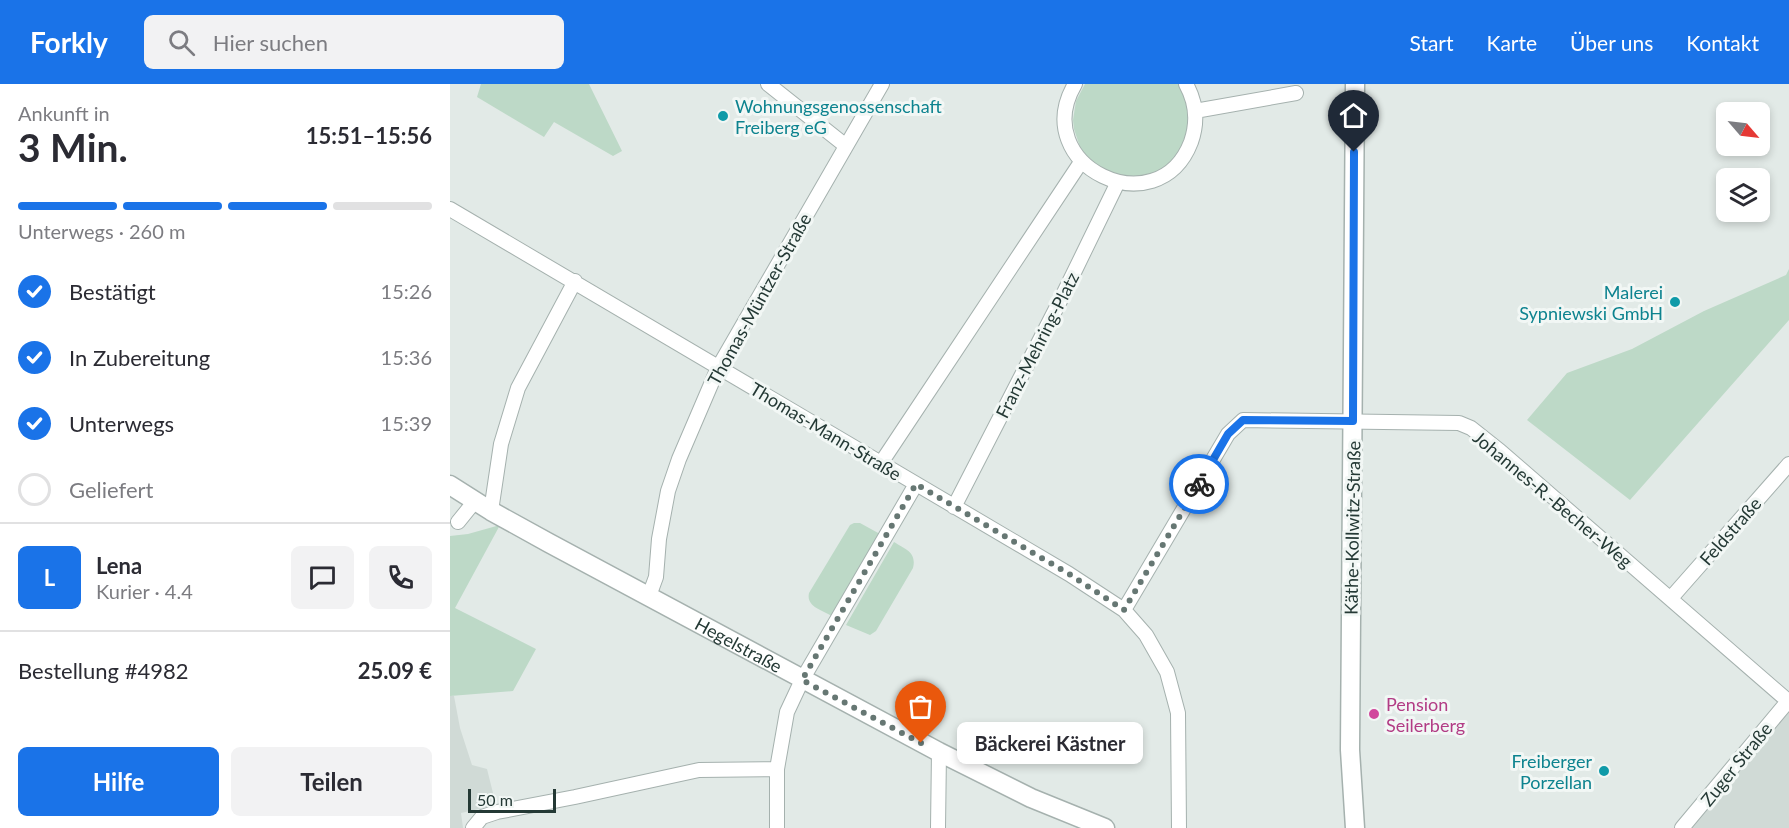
<!DOCTYPE html>
<html lang="de">
<meta charset="utf-8">
<style>
:root{--surface:#fff;--page:#f2f2f3;--text:#2b2b33;--muted:#7c7c81;--line:#e1e1e2;--accent:#1a73e8}
body{margin:0;font-family:Lato,sans-serif;background:var(--page);color:var(--text);height:100vh;display:flex;flex-direction:column;font-size:22px;white-space:nowrap}
*{box-sizing:border-box;margin:0}
p{font-size:20px;color:var(--muted)}
.icon{flex:none;width:33px;height:33px;fill:none;stroke:currentColor;stroke-width:2;stroke-linecap:round;stroke-linejoin:round}
.map{position:relative;flex:1;overflow:hidden}
.side{display:flex;flex-direction:column;background:var(--surface);width:450px}
.side>*{flex:none}
.needle{width:39px;rotate:118deg}
.buttons{position:absolute;left:1266px;top:18px;display:grid;gap:12px}
.buttons a{display:grid;place-items:center;width:54px;height:54px;border-radius:9px;background:var(--surface);box-shadow:0 3px 9px #0003;font-size:30px}
.scale{position:absolute;left:18px;bottom:15px;width:88px;box-sizing:border-box;padding-left:6px;border:3px solid #243935;border-top:0;font-size:16px;line-height:21px;white-space:nowrap;color:#243935;-webkit-text-stroke:4px #f2f7f5;paint-order:stroke}
.pin{position:absolute;display:grid;place-items:center;width:51px;height:51px;color:#fff;margin:-62px -26px;border-radius:50% 50% 50% 0;rotate:-45deg;box-shadow:0 0 6px #0007}
.pin .icon{rotate:45deg}
.courier{position:absolute;display:grid;place-items:center;width:60px;height:60px;margin:-30px;border:4px solid #1a73e8;border-radius:50%;background:#fff;color:#222;box-shadow:0 2px 8px #0007}
.bubble{position:absolute;height:42px;border-radius:9px;background:var(--surface);box-shadow:0 3px 9px #0003;font-size:20px;font-weight:700;line-height:42px;text-align:center}
.head em{font-style:normal;font-weight:700}
.head div{display:flex;flex-direction:column-reverse}
.head{display:flex;align-items:center;justify-content:space-between;height:102px;padding:0 18px}
h1{font-size:39px;font-weight:700;line-height:45px}
.bar{display:grid;grid-template-columns:repeat(4,1fr);gap:9px 6px;align-content:center;height:72px;padding:0 18px}
.bar i{height:8px;border-radius:4px;background:var(--line)}
.bar .current{background:var(--accent)}
.bar p{grid-column:span 4}
.line{display:flex;align-items:center;gap:15px;padding:0 18px;border-top:2px solid var(--line)}
.line div{flex:1}
.round{display:grid;place-items:center;flex:none;width:63px;height:63px;border-radius:9px;background:var(--page)}
ol{padding:0 18px;list-style:none}
li{display:flex;align-items:center;gap:18px;height:66px}
li p{margin-inline-start:auto}
li .icon{padding:6px;border-radius:50%;background:var(--accent);color:#fff;stroke-width:4}
li:last-child{color:var(--muted)}
li i{width:33px;height:33px;border:3px solid var(--line);border-radius:50%}
.action{display:flex;gap:12px;margin-top:auto;padding:12px 18px}
.action a{flex:1;height:69px;border-radius:9px;background:var(--accent);color:#fff;font-size:24px;font-weight:700;line-height:69px;text-align:center}
.action a+a{background:var(--page);color:var(--text)}
header{display:flex;align-items:center;gap:36px;box-sizing:border-box;height:84px;padding:0 30px;background:var(--accent);color:#fff}
header strong{font-size:28px}
nav{display:flex;gap:33px;margin-inline-start:auto;font-size:21px}
.search{width:420px;height:54px;background:var(--page);display:flex;align-items:center;gap:15px;box-sizing:border-box;padding:0 21px;border-radius:9px;color:var(--muted);font-size:22px}
main{display:flex;flex:1;min-height:0}
.map>svg:first-child{display:block}
</style>
<header>
<strong>Forkly</strong>
<div class="search"><svg class="icon" aria-label="search" viewBox="0 0 24 24"><circle cx="10" cy="10" r="6"/><path d="M15 15l6 6"/></svg>Hier suchen</div>
<nav><a>Start</a><a>Karte</a><a>Über uns</a><a>Kontakt</a></nav>
</header>
<main>
<section class="side">
<div class="head"><div><h1>3 Min.</h1><p>Ankunft in</p></div><em>15:51–15:56</em></div>
<div class="bar"><i class="current"></i><i class="current"></i><i class="current"></i><i></i><p>Unterwegs · 260 m</p></div>
<ol>
<li><svg class="icon" aria-label="check" viewBox="0 0 24 24"><path d="M5 12l5 5 9-10"/></svg>Bestätigt<p>15:26</p></li>
<li><svg class="icon" aria-label="check" viewBox="0 0 24 24"><path d="M5 12l5 5 9-10"/></svg>In Zubereitung<p>15:36</p></li>
<li><svg class="icon" aria-label="check" viewBox="0 0 24 24"><path d="M5 12l5 5 9-10"/></svg>Unterwegs<p>15:39</p></li>
<li><i></i>Geliefert</li>
</ol>
<div class="line" style="height:108px"><b class="round" style="background:var(--accent);color:#fff">L</b><div><b>Lena</b><p>Kurier · 4.4</p></div><a class="round"><svg class="icon" aria-label="chat" viewBox="0 0 24 24"><path d="M4 5h16v11H9l-5 4z"/></svg></a><a class="round"><svg class="icon" aria-label="phone" viewBox="0 0 24 24"><path d="M5 4h4l2 5-3 2q2 4 5 5l2-3 5 2v4C11 20 4 13 5 4z"/></svg></a></div>
<div class="line" style="height:78px"><div>Bestellung #4982</div><b>25.09 €</b></div>
<div class="action"><a>Hilfe</a><a>Teilen</a></div>
</section>
<div class="map">
<svg width="1339" height="744" viewBox="0 0 1339 744">
<rect width="100%" height="100%" fill="#e2eae7"/>
<path fill="#d0dad6" d="M0 612H4L10 644 22 681 37 685 46 721 11 729 13 744H0Z
M1339 627V744H1236Z"/>
<path fill="#bdd9c7" d="M31 0H139L172 67 163 72 104 38 94 53 27 13Z
M635 0H730L740 21V49L720 81 694 93 666 92 641 78 630 63 624 45 623 36 626 17Z
M1339 185V236L1180 416 1077 336 1117 289 1182 265 1254 227 1336 191Z
M404 439H410L430 450 382 532C371 526 356 522 359 509L400 441Z
M50 441 5 524 86 565 63 607 0 612V452L18 450Z
M444 458C455 465 467 468 463 484L426 547 420 551 396 541Z"/>
<g fill="none" stroke-linecap="round" stroke-linejoin="round">
<defs>
<path id="minor" d="M318 0 396 62
M625 0C577 82 708 144 741 58 748 38 746 18 736 0
M745 27 846 9
M0 125C207 245 412 369 619 490L674 526 696 551 717 588 728 629 729 744
M431 379 631 78
M504 423 612 213 668 98
M41 427 51 360 68 304 125 197
M8 438 25 417
M199 512 206 493 209 455 218 407 229 375 268 284 432 0
M1221 514 1339 380
M674 526 778 350 793 336 1009 339 1021 344 1050 367 1338 617
M23 744 32 733 47 728 125 713 249 686 327 685
M327 744V685L337 628 352 596 466 400
M488 744 489 668
M1232 744 1339 616"/>
<g id="tertiary">
<path d="M905 0 900 666 905 744"/>
<path id="s1" d="M0 401 41 427 99 459 489 668 581 714 655 744"/>
</g>
</defs>
<use href="#minor" stroke="#a5b1ae" stroke-width="16"/>
<use href="#tertiary" stroke="#a5b1ae" stroke-width="21"/>
<use href="#minor" stroke="#fff" stroke-width="14"/>
<use href="#tertiary" stroke="#fff" stroke-width="18"/>
</g>
<g fill="none" stroke-linecap="round" stroke-linejoin="round">
<path stroke="#667773" stroke-width="6" stroke-dasharray="0 10.8" d="M471 659 352 596 466 400 619 490 674 526 749 400"/>
<path stroke="#1a73e8" stroke-width="8" d="M749 400 778 350 793 336 903 337 904 68"/>
</g>
<g fill="#0f9aa8" stroke="#f2f7f5" stroke-width="2">
<circle cx="273" cy="32" r="6"/>
<circle cx="1225" cy="218" r="6"/>
<circle cx="1154" cy="687" r="6"/>
</g>
<circle fill="#d1479c" stroke="#f2f7f5" stroke-width="2" cx="924" cy="630" r="6"/>
<g text-anchor="middle" dominant-baseline="central" stroke-width="6" stroke-linejoin="round" paint-order="stroke">
<g font-size="18" fill="#0d838f" stroke="#f2f7f5" text-anchor="end">
<text x="285" y="22" text-anchor="start">Wohnungsgenossenschaft<tspan x="285" dy="21">Freiberg eG</tspan></text>
<text x="1213" y="208">Malerei<tspan x="1213" dy="21">Sypniewski GmbH</tspan></text>
<text x="1142" y="677">Freiberger<tspan x="1142" dy="21">Porzellan</tspan></text>
</g>
<g font-size="18" fill="#243935" stroke="#f2f7f5">
<text transform="translate(309 215) rotate(-61)">Thomas-Müntzer-Straße</text>
<text transform="translate(587 261) rotate(-63)">Franz-Mehring-Platz</text>
<text transform="translate(376 347) rotate(31)">Thomas-Mann-Straße</text>
<text transform="translate(1103 415) rotate(40)">Johannes-R.-Becher-Weg</text>
<text transform="translate(902 444) rotate(-89)">Käthe-Kollwitz-Straße</text>
<text transform="translate(1280 447) rotate(-49)">Feldstraße</text>
<text stroke="none"><textPath href="#s1" startOffset="330">Hegelstraße</textPath></text>
<text transform="translate(1286 680) rotate(-51)">Zuger Straße</text>
</g>
<g font-size="18" fill="#b23c85" stroke="#f2f7f5" text-anchor="start">
<text x="936" y="620">Pension<tspan x="936" dy="21">Seilerberg</tspan></text>
</g>
</g>
</svg>
<div class="buttons">
<a><svg class="needle" viewBox="-14 -14 28 28"><path d="M0-13l5 13h-10z" fill="#e53935"/><path d="M0 13l5-13h-10z" fill="#7c7c81"/></svg></a>
<a><svg class="icon" aria-label="layers" viewBox="0 0 24 24"><path d="M12 4l9 5-9 5-9-5zM3 14l9 5 9-5"/></svg></a>
</div>
<div class="scale">50 m</div>
<div class="pin" style="left:471px;top:659px;background:#ea580c"><svg class="icon" aria-label="bag" viewBox="0 0 24 24"><path d="M5 8h14l-1 12H6zM9 8a3 3 0 0 1 6 0"/></svg></div>
<div class="pin" style="left:904px;top:68px;background:#1f2937"><svg class="icon" aria-label="home" viewBox="0 0 24 24"><path d="M3 11l9-7 9 7M6 9v11h12V9"/></svg></div>
<div class="courier" style="left:749px;top:400px"><svg class="icon" aria-label="bike" viewBox="0 0 24 24"><circle cx="6" cy="16" r="4"/><circle cx="18" cy="16" r="4"/><path d="M6 16l4-8h5l3 8M10 8l3 8H6M13 5h3"/></svg></div>
<div class="bubble" style="left:507px;top:638px;width:186px">Bäckerei Kästner</div>
</div>
</main>
